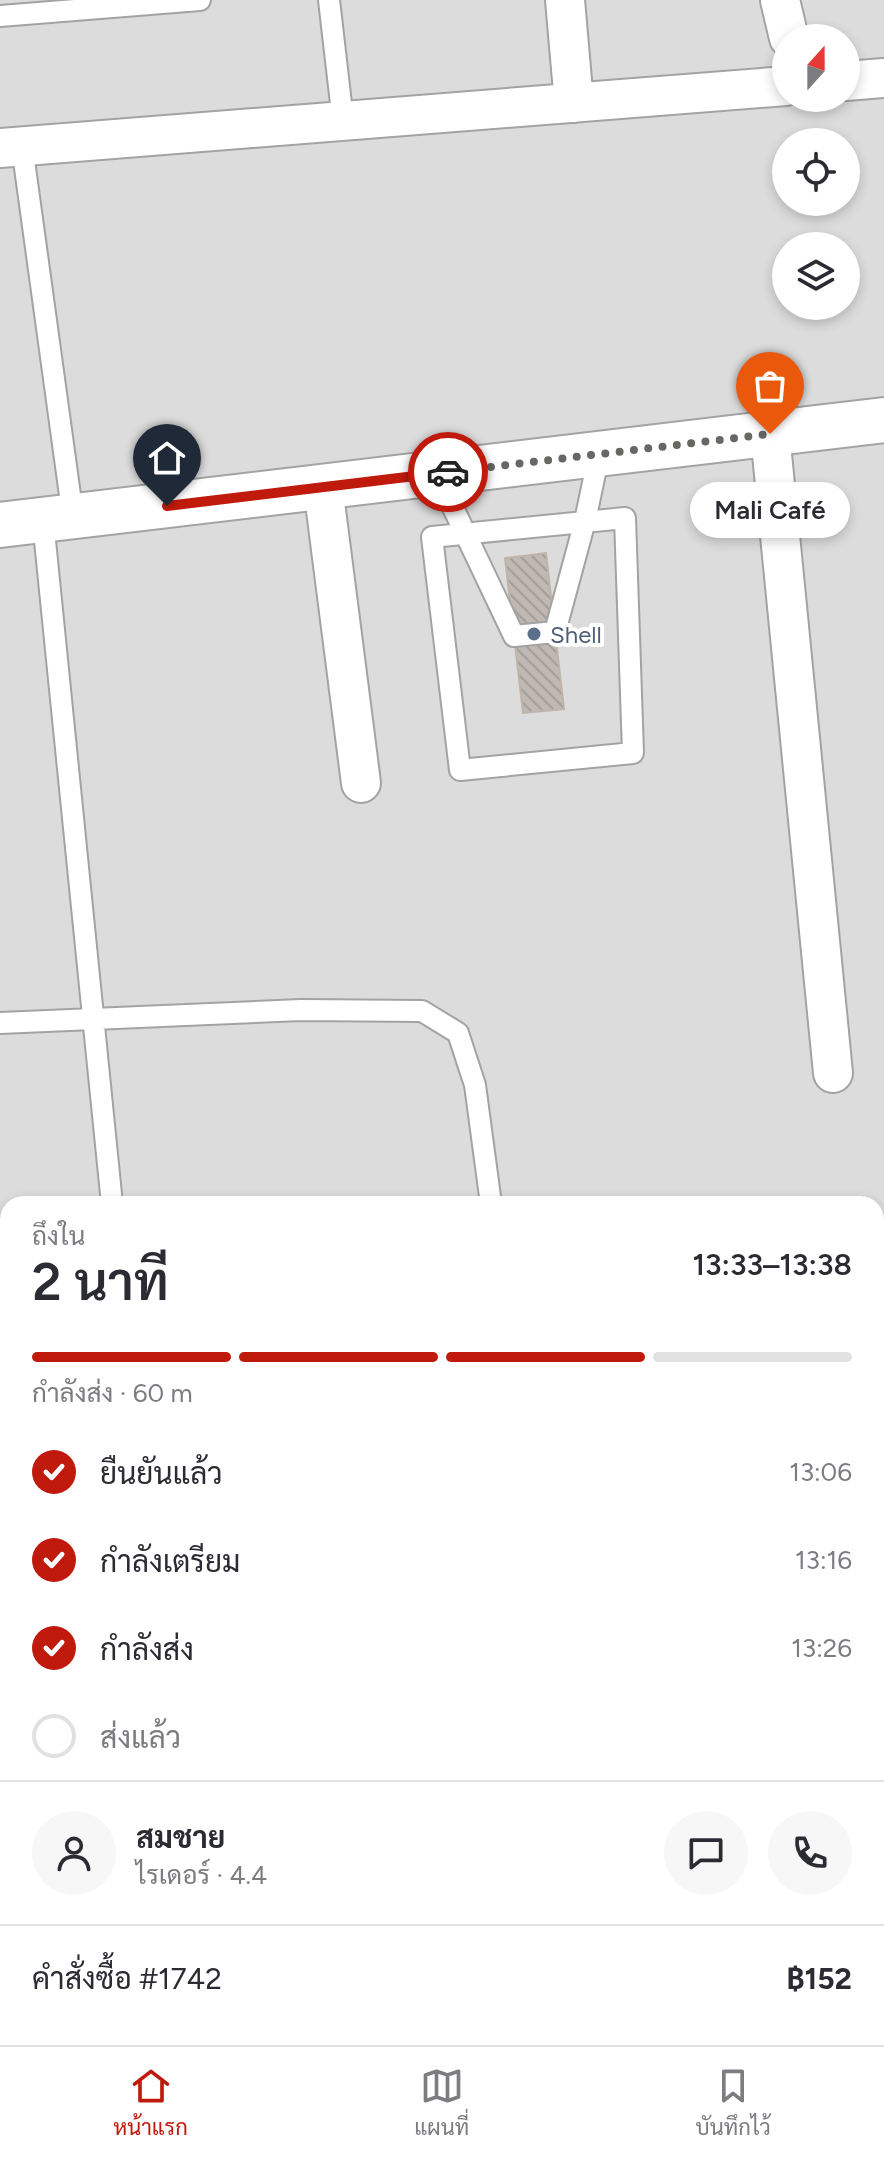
<!DOCTYPE html>
<html lang="th">
<meta charset="utf-8">
<style>
:root{--surface:#fff;--page:#f7f7f7;--text:#2b2b33;--muted:#7c7c81;--line:#e1e1e2;--accent:#c01a0d}
body{margin:0;font-family:Figtree,Sarabun,sans-serif;background:var(--page);color:var(--text);height:100vh;display:flex;flex-direction:column;font-size:30px;white-space:nowrap}
*{box-sizing:border-box;margin:0}
p{font-size:26px;color:var(--muted)}
.icon{flex:none;width:44px;height:44px;fill:none;stroke:currentColor;stroke-width:2;stroke-linecap:round;stroke-linejoin:round}
.map{position:relative;flex:1;overflow:hidden}
.sheet{position:absolute;left:0px;top:1196px;width:884px;height:850px;display:flex;flex-direction:column;background:var(--surface);border-radius:24px 24px 0 0;box-shadow:0 4px 12px #0003}
.sheet>*{flex:none}
.needle{width:52px;rotate:21deg}
.tools{position:absolute;left:772px;top:24px;display:grid;gap:16px}
.tools a{display:grid;place-items:center;width:88px;height:88px;border-radius:50%;background:var(--surface);box-shadow:0 4px 12px #0003;font-size:40px}
.pin{position:absolute;display:grid;place-items:center;width:68px;height:68px;color:#fff;margin:-82px -34px;border-radius:50% 50% 50% 0;rotate:-45deg;box-shadow:0 0 8px #0007}
.pin .icon{rotate:45deg}
.courier{position:absolute;display:grid;place-items:center;width:80px;height:80px;margin:-40px;border:6px solid #c01a0d;border-radius:50%;background:#fff;color:#222;box-shadow:0 2px 10px #0007}
.bubble{position:absolute;height:56px;border-radius:28px;background:var(--surface);box-shadow:0 4px 12px #0003;font-size:26px;font-weight:600;line-height:56px;text-align:center}
.summary em{font-style:normal;font-weight:600}
.summary div{display:flex;flex-direction:column-reverse}
.summary{display:flex;align-items:center;justify-content:space-between;height:136px;padding:0 32px}
h1{font-size:52px;font-weight:600;line-height:60px}
.bar{display:grid;grid-template-columns:repeat(4,1fr);gap:12px 8px;align-content:center;height:96px;padding:0 32px}
.bar i{height:10px;border-radius:6px;background:var(--line)}
.bar .selected{background:var(--accent)}
.bar p{grid-column:span 4}
.line{display:flex;align-items:center;gap:20px;padding:0 32px;border-top:2px solid var(--line)}
.line div{flex:1}
.round{display:grid;place-items:center;flex:none;width:84px;height:84px;border-radius:42px;background:var(--page)}
ol{padding:0 32px;list-style:none}
li{display:flex;align-items:center;gap:24px;height:88px}
li p{margin-inline-start:auto}
li .icon{padding:8px;border-radius:50%;background:var(--accent);color:#fff;stroke-width:4}
li:last-child{color:var(--muted)}
li i{width:44px;height:44px;border:4px solid var(--line);border-radius:50%}
.dock{display:flex;justify-content:space-around;align-items:center;height:112px;border-top:2px solid var(--line);background:var(--surface);font-size:22px;color:var(--muted)}
.dock a{display:grid;justify-items:center;gap:4px}
.dock .selected{color:var(--accent)}
.map>svg:first-child{display:block}
</style>
<div class="map">
<svg width="884" height="2045" viewBox="0 0 884 2045">
<defs>
<pattern id="building-back-hatch" width="6" height="6" patternUnits="userSpaceOnUse" patternTransform="scale(2)"><rect width="6" height="6" fill="#bfb9b2"/><path d="M-1 5l2 2M0 0l6 6M5-1l2 2" fill="none" stroke="#a49f99"/></pattern>
</defs>
<rect width="100%" height="100%" fill="#efece5"/>
<path fill="#dddcdc" fill-rule="evenodd" d="M0 0H884V2045H0ZM786 38H846V98H786ZM786 142H846V202H786ZM786 246H846V306H786ZM8 1204H876V2038H8Z"/>
<g fill="none" stroke-linecap="round" stroke-linejoin="round">
<path stroke="#a8cbda" stroke-width="36" d="M876 1799 884 1798
M0 1852H8"/>
</g>
<path fill="url(#building-back-hatch)" stroke="#c0b4a9" stroke-width="2" d="M546 553 564 709 523 713 505 558Z"/>
<g fill="none" stroke-linecap="round" stroke-linejoin="round">
<defs>
<path id="service" d="M329 0 343 121
M0 16 200 0
M22 146 73 517
M437 474 514 636 555 632 585 521 599 454
M625 518 633 753 460 770 432 537Z
M43 521 112 1204
M0 1023 301 1010 422 1011 458 1033 475 1085 491 1204
M0 1269H8"/>
<path id="minor" d="M565 0 574 103
M780 0 789 38
M846 81 884 78
M0 148 786 86
M770 434 833 1073
M323 487 361 783
M166 2038V2045
M512 2038V2045
M677 2038 678 2045"/>
<path id="tertiary" d="M0 525 884 420"/>
<path id="primary" d="M876 1906 884 1905
M0 1916H8
M0 1955 8 1954
M876 1972 884 1971
M0 2038H8"/>
</defs>
<use href="#service" stroke="#a3a3a3" stroke-width="24"/>
<use href="#minor" stroke="#a3a3a3" stroke-width="42"/>
<use href="#tertiary" stroke="#a3a3a3" stroke-width="48"/>
<use href="#primary" stroke="#906d09" stroke-width="48"/>
<use href="#service" stroke="#fff" stroke-width="20"/>
<use href="#minor" stroke="#fff" stroke-width="38"/>
<use href="#tertiary" stroke="#fff" stroke-width="44"/>
<use href="#primary" stroke="#f6d9a3" stroke-width="44"/>
</g>
<g fill="none" stroke-linecap="round" stroke-linejoin="round">
<path stroke="#686764" stroke-width="8" stroke-dasharray="0 14.4" d="M448 472 770 434"/>
<path stroke="#c01a0d" stroke-width="10" d="M167 506 448 472"/>
</g>
<circle fill="#5c6f8a" stroke="#fff" stroke-width="3" cx="534" cy="634" r="8"/>
<g text-anchor="middle" dominant-baseline="central" stroke-width="8" stroke-linejoin="round" paint-order="stroke">
<g font-size="24" fill="#4e5e75" stroke="#fff" text-anchor="start">
<text x="550" y="634">Shell</text>
</g>
</g>
</svg>
<div class="tools">
<a><svg class="needle" viewBox="-14 -14 28 28"><path d="M0-13l5 13h-10z" fill="#e53935"/><path d="M0 13l5-13h-10z" fill="#7c7c81"/></svg></a>
<a><svg class="icon" aria-label="locate" viewBox="0 0 24 24"><circle cx="12" cy="12" r="6"/><path d="M12 2v4M12 18v4M2 12h4M18 12h4"/></svg></a>
<a><svg class="icon" aria-label="layers" viewBox="0 0 24 24"><path d="M12 4l9 5-9 5-9-5zM3 14l9 5 9-5"/></svg></a>
</div>
<div class="pin" style="left:770px;top:434px;background:#ea580c"><svg class="icon" aria-label="bag" viewBox="0 0 24 24"><path d="M5 8h14l-1 12H6zM9 8a3 3 0 0 1 6 0"/></svg></div>
<div class="pin" style="left:167px;top:506px;background:#1f2937"><svg class="icon" aria-label="home" viewBox="0 0 24 24"><path d="M3 11l9-7 9 7M6 9v11h12V9"/></svg></div>
<div class="courier" style="left:448px;top:472px"><svg class="icon" aria-label="car" viewBox="0 0 24 24"><path d="M5 17H2v-5l4-1 3-4h7l3 4 3 1v5h-3M9 17h6M6 11h13"/><circle cx="7" cy="17" r="2"/><circle cx="17" cy="17" r="2"/></svg></div>
<div class="bubble" style="left:690px;top:482px;width:160px">Mali Café</div>
<section class="sheet">
<div class="summary"><div><h1>2 นาที</h1><p>ถึงใน</p></div><em>13:33–13:38</em></div>
<div class="bar"><i class="selected"></i><i class="selected"></i><i class="selected"></i><i></i><p>กำลังส่ง · 60 m</p></div>
<ol>
<li><svg class="icon" aria-label="check" viewBox="0 0 24 24"><path d="M5 12l5 5 9-10"/></svg>ยืนยันแล้ว<p>13:06</p></li>
<li><svg class="icon" aria-label="check" viewBox="0 0 24 24"><path d="M5 12l5 5 9-10"/></svg>กำลังเตรียม<p>13:16</p></li>
<li><svg class="icon" aria-label="check" viewBox="0 0 24 24"><path d="M5 12l5 5 9-10"/></svg>กำลังส่ง<p>13:26</p></li>
<li><i></i>ส่งแล้ว</li>
</ol>
<div class="line" style="height:144px"><a class="round"><svg class="icon" aria-label="person" viewBox="0 0 24 24"><circle cx="12" cy="8" r="4"/><path d="M4 21q1-7 8-7t8 7"/></svg></a><div><b>สมชาย</b><p>ไรเดอร์ · 4.4</p></div><a class="round"><svg class="icon" aria-label="chat" viewBox="0 0 24 24"><path d="M4 5h16v11H9l-5 4z"/></svg></a><a class="round"><svg class="icon" aria-label="phone" viewBox="0 0 24 24"><path d="M5 4h4l2 5-3 2q2 4 5 5l2-3 5 2v4C11 20 4 13 5 4z"/></svg></a></div>
<div class="line" style="height:104px"><div>คำสั่งซื้อ #1742</div><b>฿152</b></div>
</section>
</div>
<nav class="dock">
<a class="selected"><svg class="icon" aria-label="home" viewBox="0 0 24 24"><path d="M3 11l9-7 9 7M6 9v11h12V9"/></svg>หน้าแรก</a>
<a><svg class="icon" aria-label="map" viewBox="0 0 24 24"><path d="M3 6l6-2 6 2 6-2v14l-6 2-6-2-6 2zM9 4v14M15 6v14"/></svg>แผนที่</a>
<a><svg class="icon" aria-label="saved" viewBox="0 0 24 24"><path d="M7 4h10v16l-5-4-5 4z"/></svg>บันทึกไว้</a>
</nav>
